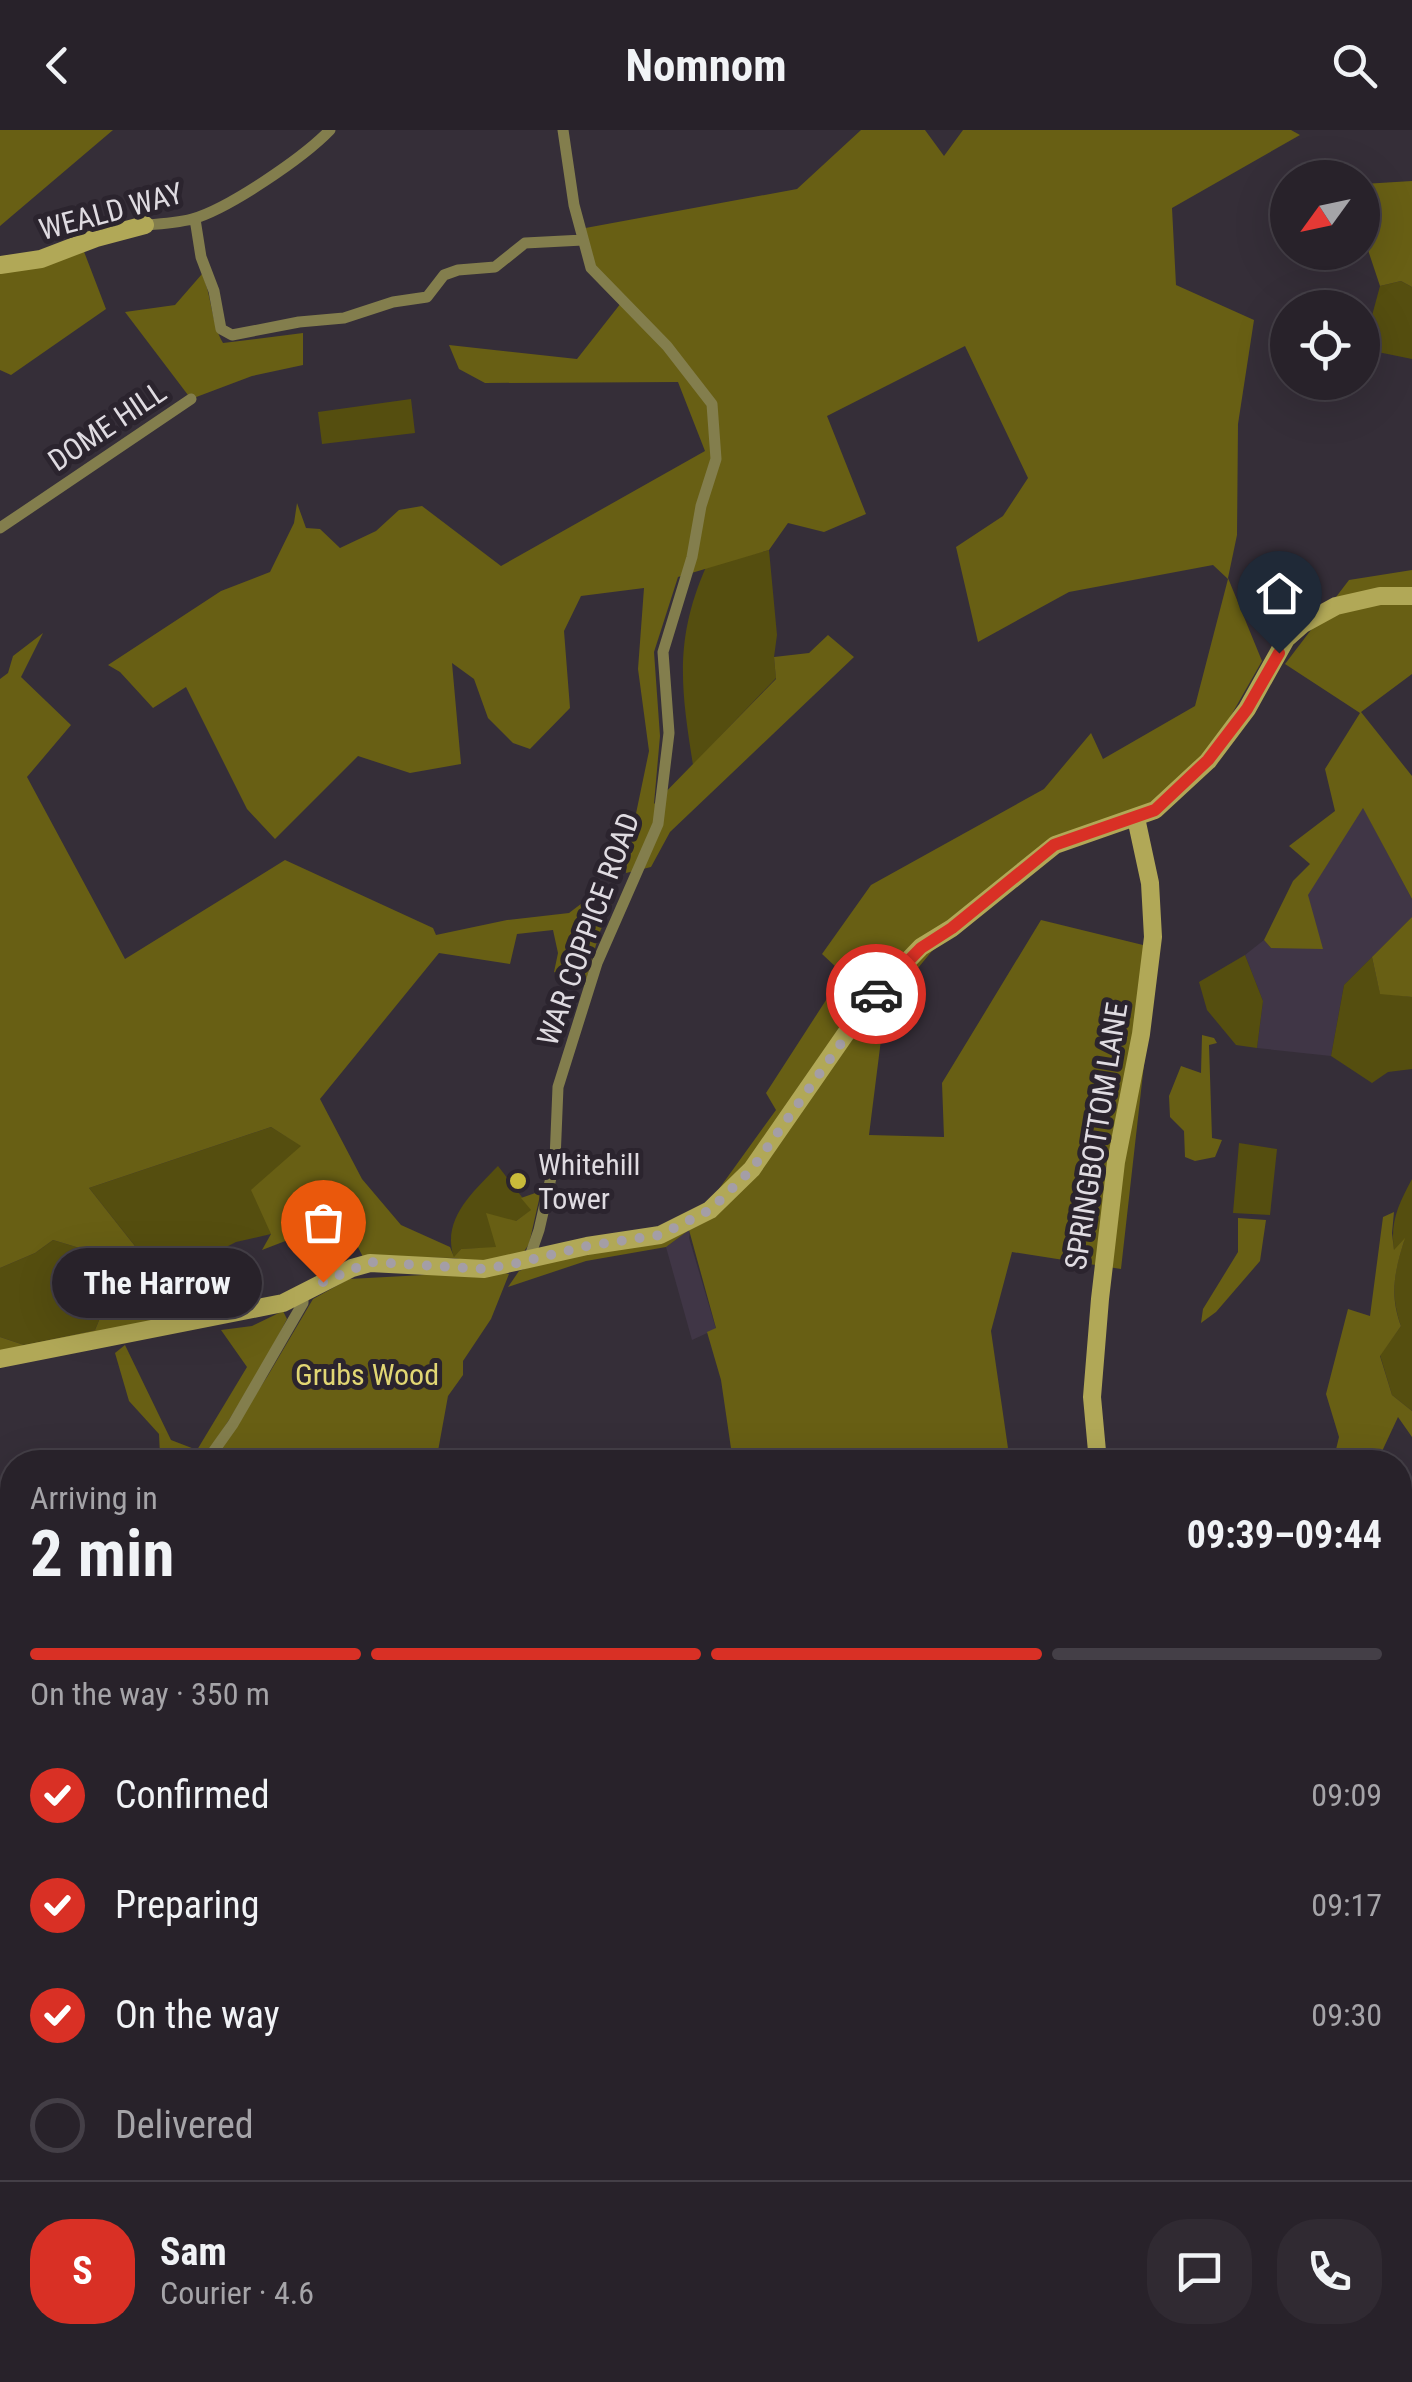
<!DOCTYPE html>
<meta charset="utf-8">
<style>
:root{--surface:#28222a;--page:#302a32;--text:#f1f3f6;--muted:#a5a4a8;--line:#443f47;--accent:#d93025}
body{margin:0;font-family:"Roboto Condensed",sans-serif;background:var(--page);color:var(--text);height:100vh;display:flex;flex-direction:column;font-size:38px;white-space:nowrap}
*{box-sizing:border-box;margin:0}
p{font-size:32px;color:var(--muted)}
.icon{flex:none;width:55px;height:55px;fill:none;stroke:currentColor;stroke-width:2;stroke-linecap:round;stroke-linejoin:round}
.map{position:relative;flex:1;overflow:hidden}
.drawer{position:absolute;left:0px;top:1320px;width:1412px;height:932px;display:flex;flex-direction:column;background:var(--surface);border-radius:40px 40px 0 0;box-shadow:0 10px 40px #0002,0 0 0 2px var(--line)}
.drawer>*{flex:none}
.needle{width:65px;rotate:237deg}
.fabs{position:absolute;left:1270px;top:30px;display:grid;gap:20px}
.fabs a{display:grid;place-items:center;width:110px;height:110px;border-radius:50%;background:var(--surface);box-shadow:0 10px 40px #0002,0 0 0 2px var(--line);font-size:50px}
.pin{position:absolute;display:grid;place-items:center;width:85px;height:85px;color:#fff;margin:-102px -42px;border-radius:50% 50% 50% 0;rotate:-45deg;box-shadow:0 0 10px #0007}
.pin .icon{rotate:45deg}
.courier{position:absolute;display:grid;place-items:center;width:100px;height:100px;margin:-50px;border:8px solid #d93025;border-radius:50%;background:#fff;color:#222;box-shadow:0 2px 12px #0007}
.bubble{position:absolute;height:70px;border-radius:35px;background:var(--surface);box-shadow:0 10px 40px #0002,0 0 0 2px var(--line);font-size:32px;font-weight:700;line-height:70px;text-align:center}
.overview em{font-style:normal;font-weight:700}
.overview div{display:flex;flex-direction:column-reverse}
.overview{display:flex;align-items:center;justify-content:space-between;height:170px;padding:0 30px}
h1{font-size:65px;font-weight:700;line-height:75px}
.bar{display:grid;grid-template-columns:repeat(4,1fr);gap:15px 10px;align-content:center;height:120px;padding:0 30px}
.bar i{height:12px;border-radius:8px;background:var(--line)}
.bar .selected{background:var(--accent)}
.bar p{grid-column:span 4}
.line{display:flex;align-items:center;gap:25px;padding:0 30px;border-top:2px solid var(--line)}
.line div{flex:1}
.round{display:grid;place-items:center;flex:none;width:105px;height:105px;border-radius:40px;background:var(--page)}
ol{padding:0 30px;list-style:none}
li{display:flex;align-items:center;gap:30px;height:110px}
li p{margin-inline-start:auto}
li .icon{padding:10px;border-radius:50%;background:var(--accent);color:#fff;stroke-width:4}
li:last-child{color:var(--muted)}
li i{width:55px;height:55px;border:5px solid var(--line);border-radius:50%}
header{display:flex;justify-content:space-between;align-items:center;height:130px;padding:0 30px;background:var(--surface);font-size:45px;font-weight:700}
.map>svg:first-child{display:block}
</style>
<header><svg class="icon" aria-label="back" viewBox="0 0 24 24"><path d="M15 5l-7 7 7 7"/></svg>Nomnom<svg class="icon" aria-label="search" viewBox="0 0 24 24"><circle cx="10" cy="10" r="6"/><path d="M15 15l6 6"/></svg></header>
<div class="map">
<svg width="1412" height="2252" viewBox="0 0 1412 2252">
<rect width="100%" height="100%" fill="#352e38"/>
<path fill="#403646" d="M1363 677 1412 769V787L1344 855 1331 926 1257 918 1263 871 1245 825 1264 810 1271 818Z
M690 1099 689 1108 716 1199 692 1210 666 1117Z"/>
<path fill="#554e0f" d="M1401 151 1412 157V229L1363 219 1380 156Z
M411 269 415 303 322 314 318 282Z
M769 420 777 505 774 527 776 548 693 635C681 559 674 510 706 437Z
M1245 825 1263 871 1257 918 1236 915 1207 880 1199 852Z
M1372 827 1380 863 1412 867V939L1388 942 1372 953 1331 926 1344 855Z
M271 997 302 1016 271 1104 236 1112 162 1150 89 1058Z
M1239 1013 1277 1019 1270 1085 1233 1083Z
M498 1036 532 1080 516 1091 496 1118 461 1119 454 1128C441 1089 473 1062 498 1036Z
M1412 1049V1281L1392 1265 1380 1225 1401 1196C1390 1165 1394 1142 1404 1111L1394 1121C1390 1092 1398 1075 1412 1049Z
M53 1110 83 1119 108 1136 111 1162 95 1200 24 1215 0 1207V1138L35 1123Z
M1400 2037 1412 2053V2252H1202L1215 2248 1213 2240H1400Z"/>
<path fill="#685f14" d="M0 0H113L0 96Z
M861 0H925L944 26 963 0H1291L1300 5 1172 78 1176 155 1254 190 1238 294 1237 405 1228 448 1262 531 1212 619 1153 674 1046 729 932 821 885 878 869 1005 944 1007 942 953 1041 790 1143 815 1159 801 1121 1139 1012 1122 991 1201 1010 1332H733L721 1250 707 1202 716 1198 689 1100 666 1117 586 1131 508 1157 519 1141 538 1134 690 1099 776 980 766 963 828 867 837 838 822 824 871 755 1044 659 1091 603 1103 629 1195 576 1228 449 1213 435 1069 462 978 512 956 417 1003 386 1028 348 965 216 827 286 866 384 824 402 788 393 769 420 678 447 654 522 660 606 654 674 776 549 774 527 809 523 828 505 854 527 670 702 651 737 626 743 629 702 633 698 649 621 638 539 644 458 581 466 564 501 570 578 530 619 513 613 488 588 474 549 452 533 461 634 410 643 358 626 275 709 247 679 186 557 153 578 120 542 108 535 221 461 270 442 294 393 297 373 306 398 320 399 340 418 376 401 399 380 422 376 501 436 705 321 678 252 485 253 459 239 449 215 577 229 621 173 591 138 580 99 797 59Z
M1412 51V157L1401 151 1380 156 1367 117 1363 115V54Z
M83 119 106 179 11 245 0 240V140Z
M202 144C212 166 211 192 223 213L303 203V235L252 246 191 269 125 182 175 175Z
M1412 440V544L1361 582 1412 646V769L1363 678 1308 765 1323 819 1271 818 1264 810 1293 751 1310 734 1289 716 1335 681 1325 639 1360 583 1285 534 1349 450Z
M43 503 21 547 71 595 27 647 125 829 285 730 433 798 436 805 507 790 569 783 594 764 618 760 599 804 586 851 554 842 558 823 553 800 517 804 510 834 439 823 320 969 362 1049 401 1095 450 1117 454 1127 461 1119 496 1117 486 1083 516 1091 531 1080 521 1068 541 1061 529 1114 523 1123 477 1132 454 1128 363 1127 345 1092 292 1116 288 1110 262 1120 271 1104 251 1060 301 1016 271 997 89 1058 161 1149 172 1145 189 1183 0 1225V1207L24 1215 95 1200 111 1162 108 1136 83 1119 53 1110 35 1123 0 1138V549L8 543 13 526Z
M1412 787V867L1380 864 1372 827Z
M1202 905 1214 908 1217 913 1209 915 1212 1008 1222 1010 1215 1027 1195 1031 1185 1027 1184 1001 1170 987 1169 966 1181 936 1201 943Z
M1394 1082 1392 1103 1394 1120 1405 1108C1395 1140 1389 1164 1401 1196L1380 1226 1392 1265 1412 1281V1307L1398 1287 1377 1332H1333L1339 1307 1326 1264 1348 1179 1370 1186 1383 1087Z
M1238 1088 1266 1090 1260 1131 1216 1182 1201 1193 1203 1179 1238 1122Z
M498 1141 509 1144 491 1189 463 1231V1245L448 1266 436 1332H211L267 1247 313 1169 349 1149Z
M283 1181 287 1189C262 1238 233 1286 201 1332H146L160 1326 159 1304 129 1271 115 1223 125 1215 171 1310 197 1320 247 1237 221 1200 252 1196Z
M1412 1609V1739L1400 1736V1621Z"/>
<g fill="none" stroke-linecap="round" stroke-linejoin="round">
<path stroke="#837e4d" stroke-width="11" d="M195 89 201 127 214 161 221 199 232 205 299 192 344 188 393 172 427 167 444 145 458 140 495 137 525 113 583 110
M145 95C160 94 177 93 192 89 228 79 303 28 330 0
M0 398 191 269
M529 1129 539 1100 555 1030 558 957 597 833 658 694 669 603 663 522 692 427 701 376 716 329 712 274 667 216 591 138 574 75 563 0
M206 1332 233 1294 303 1173V1163
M0 1479 12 1467"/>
<path stroke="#b1a857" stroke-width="18" d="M0 135 41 129 96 108 145 95
M0 1229 283 1173 352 1138 370 1133 484 1139 587 1116 660 1105 710 1080 752 1039 867 873 921 817 952 798 1055 715 1155 680 1208 631 1247 579 1286 509 1303 494 1336 476 1380 466H1412
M1098 1332 1092 1267 1100 1169 1116 1032 1141 904 1153 807 1150 753 1136 688
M1400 2011 1412 2027"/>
</g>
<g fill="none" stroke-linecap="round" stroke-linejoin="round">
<path stroke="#a49ea6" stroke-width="10" stroke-dasharray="0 18" d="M323 1152 370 1132 484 1139 513 1134 587 1116 660 1105 710 1080 752 1039 876 864"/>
<path stroke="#d93025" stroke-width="12" d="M876 864 921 818 952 798 1054 715 1155 680 1208 630 1247 579 1279 523"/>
</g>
<circle fill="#c9bb3a" stroke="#2b242e" stroke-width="4" cx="518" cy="1051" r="10"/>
<g text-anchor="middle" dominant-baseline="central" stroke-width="10" stroke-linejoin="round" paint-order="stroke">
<g font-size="30" fill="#dfdbe1" stroke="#2b242e">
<text transform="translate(111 81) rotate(-15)">WEALD WAY</text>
<text transform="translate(107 296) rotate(-34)">DOME HILL</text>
<text transform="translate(588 799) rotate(-70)">WAR COPPICE ROAD</text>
<text transform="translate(1096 1006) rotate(-81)">SPRINGBOTTOM LANE</text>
</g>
<g font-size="30" fill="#dfdbe1" stroke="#2b242e" text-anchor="start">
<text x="538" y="1034">Whitehill<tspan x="538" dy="34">Tower</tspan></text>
</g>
<g font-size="30" fill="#e1d673" stroke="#2b242e">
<text x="367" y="1244">Grubs Wood</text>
</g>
</g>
</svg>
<div class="fabs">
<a><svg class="needle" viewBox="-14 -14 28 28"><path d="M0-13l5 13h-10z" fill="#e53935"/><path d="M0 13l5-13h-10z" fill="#a5a4a8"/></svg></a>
<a><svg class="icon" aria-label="locate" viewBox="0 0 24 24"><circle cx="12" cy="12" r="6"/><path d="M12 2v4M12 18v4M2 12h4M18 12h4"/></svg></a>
</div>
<div class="pin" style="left:323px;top:1152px;background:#ea580c"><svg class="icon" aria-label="bag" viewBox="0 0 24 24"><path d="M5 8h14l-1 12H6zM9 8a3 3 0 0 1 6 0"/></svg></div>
<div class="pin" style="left:1279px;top:523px;background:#1f2937"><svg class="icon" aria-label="home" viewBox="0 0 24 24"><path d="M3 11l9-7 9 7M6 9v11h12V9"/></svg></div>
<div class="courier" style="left:876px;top:864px"><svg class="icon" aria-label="car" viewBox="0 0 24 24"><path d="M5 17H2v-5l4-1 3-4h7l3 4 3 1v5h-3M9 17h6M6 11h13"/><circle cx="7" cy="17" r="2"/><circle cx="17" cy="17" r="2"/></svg></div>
<div class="bubble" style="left:52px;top:1118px;width:210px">The Harrow</div>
<section class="drawer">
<div class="overview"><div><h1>2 min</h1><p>Arriving in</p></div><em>09:39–09:44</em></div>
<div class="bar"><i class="selected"></i><i class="selected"></i><i class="selected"></i><i></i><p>On the way · 350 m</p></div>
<ol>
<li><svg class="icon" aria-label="check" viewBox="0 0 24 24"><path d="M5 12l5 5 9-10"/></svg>Confirmed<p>09:09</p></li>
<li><svg class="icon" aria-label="check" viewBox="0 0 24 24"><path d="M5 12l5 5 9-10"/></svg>Preparing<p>09:17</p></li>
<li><svg class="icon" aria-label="check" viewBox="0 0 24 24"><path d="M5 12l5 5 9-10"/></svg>On the way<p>09:30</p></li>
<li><i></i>Delivered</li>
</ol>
<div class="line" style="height:180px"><b class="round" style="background:var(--accent);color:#fff">S</b><div><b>Sam</b><p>Courier · 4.6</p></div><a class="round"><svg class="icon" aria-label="chat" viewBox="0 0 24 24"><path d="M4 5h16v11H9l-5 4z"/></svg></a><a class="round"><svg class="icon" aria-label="phone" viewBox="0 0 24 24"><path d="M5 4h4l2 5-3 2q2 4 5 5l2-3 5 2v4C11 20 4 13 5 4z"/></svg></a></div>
</section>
</div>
